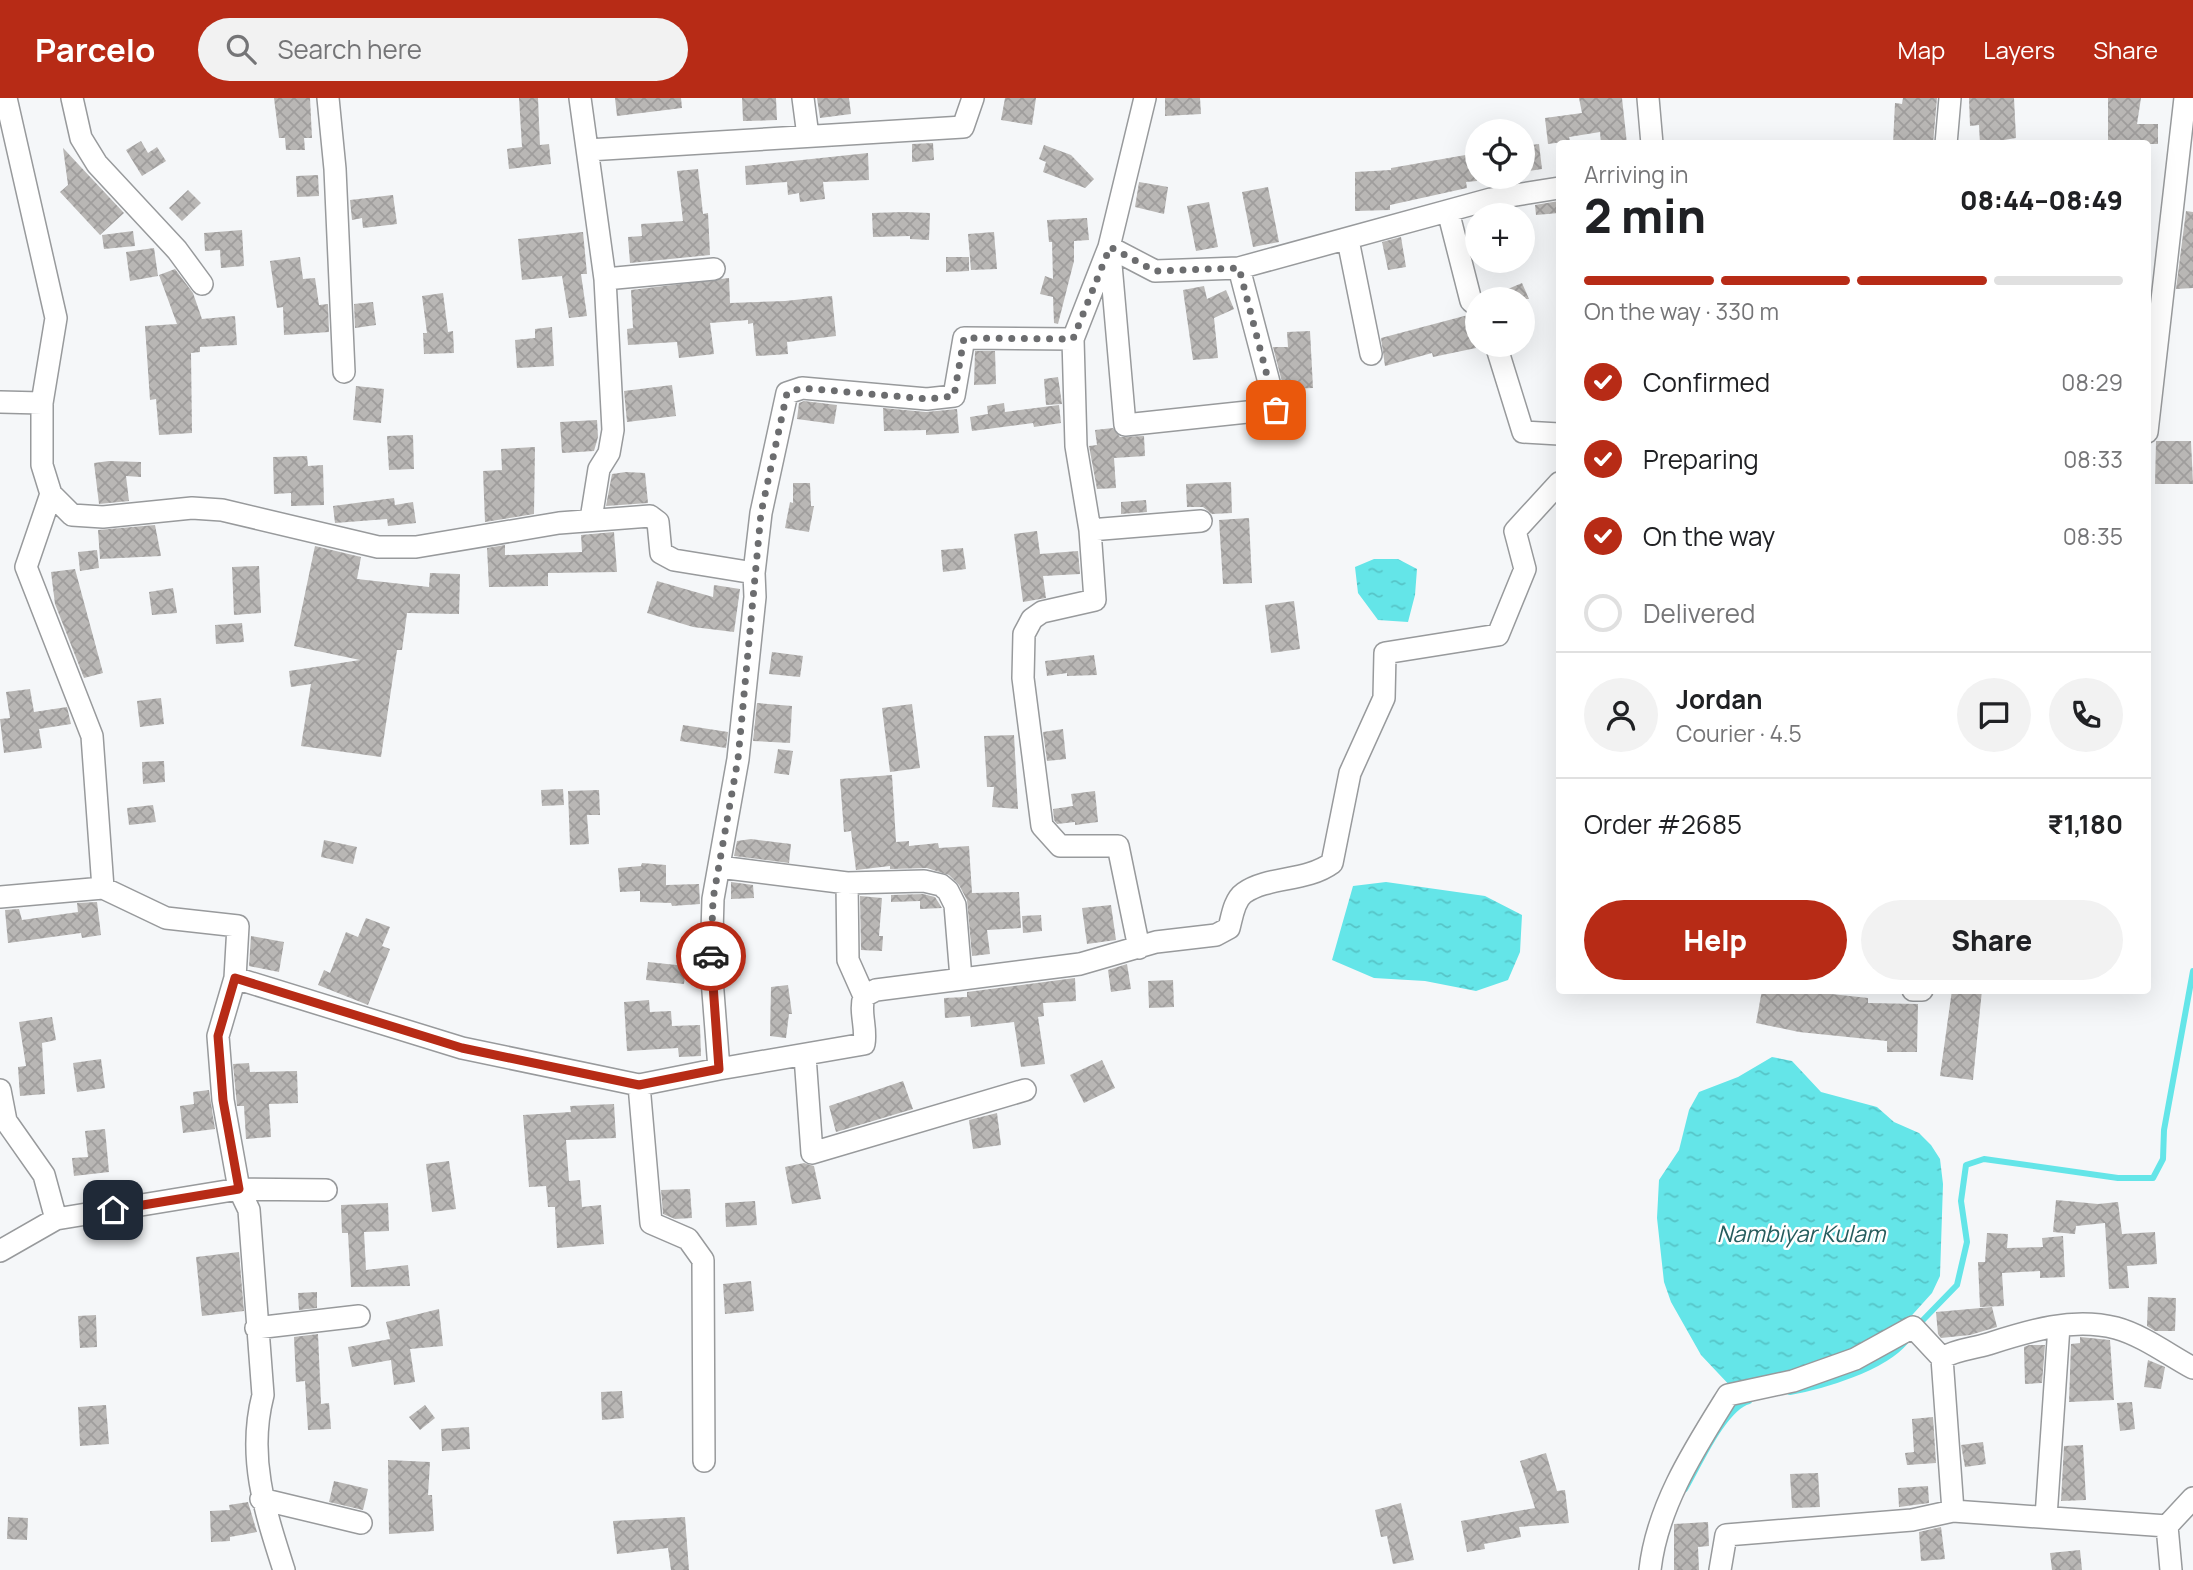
<!DOCTYPE html>
<meta charset="utf-8">
<style>
:root{--surface:#fff;--page:#f2f2f2;--text:#202124;--muted:#757577;--line:#e0e0e0;--accent:#b72b16}
body{margin:0;font-family:Manrope,sans-serif;background:var(--page);color:var(--text);height:100vh;display:flex;flex-direction:column;font-size:26px;white-space:nowrap}
*{box-sizing:border-box;margin:0}
p{font-size:23px;color:var(--muted)}
.icon{flex:none;width:38px;height:38px;fill:none;stroke:currentColor;stroke-width:2;stroke-linecap:round;stroke-linejoin:round}
.map{position:relative;flex:1;overflow:hidden}
.sheet{position:absolute;left:1556px;top:42px;width:595px;height:854px;display:flex;flex-direction:column;background:var(--surface);border-radius:7px;box-shadow:0 7px 28px #0002}
.sheet>*{flex:none}
.controls{position:absolute;left:1465px;top:21px;display:grid;gap:14px}
.controls a{display:grid;place-items:center;width:70px;height:70px;border-radius:50%;background:var(--surface);box-shadow:0 7px 28px #0002;font-size:35px}
.pin{position:absolute;display:grid;place-items:center;width:60px;height:60px;color:#fff;margin:-30px;border-radius:14px;box-shadow:0 4px 10px #0006}
.courier{position:absolute;display:grid;place-items:center;width:70px;height:70px;margin:-35px;border:5px solid #b72b16;border-radius:50%;background:#fff;color:#222;box-shadow:0 2px 9px #0007}
.summary em{font-style:normal;font-weight:800}
.summary div{display:flex;flex-direction:column-reverse}
.summary{display:flex;align-items:center;justify-content:space-between;height:119px;padding:0 28px}
h1{font-size:46px;font-weight:800;line-height:52px}
.bar{display:grid;grid-template-columns:repeat(4,1fr);gap:10px 7px;align-content:center;height:84px;padding:0 28px}
.bar i{height:9px;border-radius:5px;background:var(--line)}
.bar .current{background:var(--accent)}
.bar p{grid-column:span 4}
.line{display:flex;align-items:center;gap:18px;padding:0 28px;border-top:2px solid var(--line)}
.line div{flex:1}
.round{display:grid;place-items:center;flex:none;width:74px;height:74px;border-radius:37px;background:var(--page)}
ol{padding:0 28px;list-style:none}
li{display:flex;align-items:center;gap:21px;height:77px}
li p{margin-inline-start:auto}
li .icon{padding:7px;border-radius:50%;background:var(--accent);color:#fff;stroke-width:4}
li:last-child{color:var(--muted)}
li i{width:38px;height:38px;border:4px solid var(--line);border-radius:50%}
.button{display:flex;gap:14px;margin-top:auto;padding:14px 28px}
.button a{flex:1;height:80px;border-radius:42px;background:var(--accent);color:#fff;font-size:28px;font-weight:800;line-height:80px;text-align:center}
.button a+a{background:var(--page);color:var(--text)}
header{display:flex;align-items:center;gap:42px;box-sizing:border-box;height:98px;padding:0 35px;background:var(--accent);color:#fff}
header strong{font-size:33px}
nav{display:flex;gap:38px;margin-inline-start:auto;font-size:24px}
.search{width:490px;height:63px;background:var(--page);display:flex;align-items:center;gap:18px;box-sizing:border-box;padding:0 24px;border-radius:38px;color:var(--muted);font-size:26px}
.map>svg:first-child{display:block}
</style>
<header>
<strong>Parcelo</strong>
<div class="search"><svg class="icon" aria-label="search" viewBox="0 0 24 24"><circle cx="10" cy="10" r="6"/><path d="M15 15l6 6"/></svg>Search here</div>
<nav><a>Map</a><a>Layers</a><a>Share</a></nav>
</header>
<div class="map">
<svg width="2193" height="1472" viewBox="0 0 2193 1472">
<defs>
<pattern id="water-ripples" width="26" height="14" patternUnits="userSpaceOnUse" patternTransform="scale(1.75)"><rect width="26" height="14" fill="#64e5e8"/><path d="M2 4q2-2 4 0t4 0M15 11q2-2 4 0t4 0" fill="none" stroke="#56c4c7"/></pattern>
<pattern id="building-cross-hatch" width="8" height="8" patternUnits="userSpaceOnUse" patternTransform="scale(1.75)"><rect width="8" height="8" fill="#b9b7b5"/><path d="M0 0l8 8M0 8l8-8" fill="none" stroke="#9f9d9c"/></pattern>
</defs>
<rect width="100%" height="100%" fill="#f5f7f9"/>
<path fill="url(#water-ripples)" d="M1374 461H1398L1417 471 1415 497 1408 524 1378 522 1358 495 1355 469Z
M1386 784 1485 798 1522 817 1520 854 1508 882 1476 893 1425 883 1374 880 1332 862 1353 788Z
M1772 959 1792 963 1821 994 1877 1009 1894 1024 1919 1035 1931 1047 1940 1061 1943 1086 1940 1178 1932 1195 1886 1246 1734 1292 1701 1257 1671 1204 1664 1184 1657 1120 1659 1082 1679 1052 1689 1012 1699 994 1738 979Z"/>
<g fill="none" stroke-linecap="round" stroke-linejoin="round">
<path stroke="#64e5e8" stroke-width="6" d="M1923 1222 1957 1187 1967 1144 1961 1103 1966 1067 1984 1061 2118 1080H2153L2163 1061 2164 1032 2193 873
M1790 1294C1824 1288 1883 1270 1905 1244
M1685 1391C1698 1369 1724 1309 1749 1303"/>
</g>
<path fill="url(#building-cross-hatch)" d="M274 0H310L312 40H304L305 52H286L285 40H279Z
M519 0H538L540 47 549 46 551 66 509 71 507 51 522 49Z
M615 0H681L682 10 617 18Z
M742 0H776L777 22 743 23Z
M817 0H849L851 16 820 20Z
M1005 0H1036L1032 27 1001 22Z
M1165 0H1200L1201 16 1165 18Z
M1579 0H1622L1627 46H1601L1600 34 1569 39 1570 43 1548 46 1545 20 1582 15Z
M1903 0H1937L1933 46H1893L1895 5 1902 6Z
M1969 0H2014L2016 40 1980 46 1979 27 1970 28Z
M2108 0H2141L2137 26H2158V46H2108Z
M141 43 148 55 157 49 166 63 142 78 126 52Z
M933 45 934 62 912 64V46Z
M1539 46 1542 71 1522 74V48Z
M1044 47 1071 57 1094 81 1085 90 1043 74 1046 64 1039 61Z
M63 50 124 115 100 137 60 94 68 87Z
M868 55 869 82 823 84 825 101 800 104 799 95 788 97 787 84 746 87 745 68Z
M1477 55V83L1466 84 1467 90 1390 107V112L1355 113V74L1391 72V70Z
M698 71 703 116 708 115 710 157 630 165 628 139 642 138 641 126 683 123 677 73Z
M318 77 319 98 297 99 296 78Z
M1139 84 1168 89 1164 116 1135 109Z
M1268 89 1279 144 1253 149 1242 94Z
M188 92 201 105 182 123 169 110Z
M393 97 397 126 363 130 362 120 352 122 350 102Z
M1559 103V115L1536 117 1535 107Z
M1209 104 1218 149 1196 153 1187 108Z
M2186 113 2193 114V190L2176 191Z
M904 114 930 115 929 142 910 141V138L873 139 872 115Z
M1087 120 1089 142 1074 143V163L1058 226 1054 225 1053 199 1040 196 1045 178 1053 181 1052 144H1049L1047 122Z
M242 132 244 168 221 170 220 152 205 153 204 135Z
M133 133 135 148 104 151 102 137Z
M583 134 587 176H581L587 218 569 220 562 178 522 182 518 141Z
M994 134 997 171 971 172 968 136Z
M1401 139 1406 169 1388 172 1382 144Z
M154 150 158 178 130 183 126 154Z
M300 159 303 181 315 180 319 207 328 206 329 234 284 237 283 209 277 210 270 163Z
M946 159H969V173L946 174Z
M175 171 193 195 202 221 235 218 237 247 200 249V254L191 255 192 335 159 337 156 301 150 302 145 228 177 226 159 177Z
M729 180 730 205 785 203 832 198 836 238 787 244 788 256 756 258 753 225 748 226V222L710 225 714 256 679 260 677 244 628 247 627 231 633 230 631 192Z
M1522 185 1529 201 1487 200Z
M1204 188 1207 201 1226 192 1234 211 1214 220 1218 260 1193 262 1183 192Z
M443 195 448 234 453 233 454 255 424 256 423 235H427L422 198Z
M373 204 376 227 355 230 354 206Z
M1468 217 1476 250 1433 259 1432 255 1385 268 1381 240Z
M552 229 554 268 517 270 515 242 535 240V231Z
M1310 233 1313 290 1290 291V283L1282 284 1273 249H1288L1287 234Z
M975 253H995L996 286 974 287Z
M1058 279 1062 306 1046 307 1044 281Z
M672 287 676 318 627 324 624 293Z
M356 288 384 291 381 325 353 322Z
M804 303 837 307 834 326 797 321 799 305Z
M1004 305 1005 314 1059 307 1061 325 1034 329 1033 325 972 333 970 319 988 316 987 308Z
M883 310 926 314 957 311 959 335 926 337V332L884 333Z
M597 322 598 339 594 353 562 355 560 324Z
M1113 330 1120 339 1144 338 1145 358 1114 360 1116 390 1097 391 1089 348 1097 347 1095 332Z
M413 337 414 371 389 372 387 338Z
M2156 343H2191L2193 386H2155Z
M535 349 534 416 485 424 483 373 502 372 501 351Z
M307 358 308 368 323 367 324 407 291 408V395L274 396 273 359Z
M109 363 141 364V379L126 378 129 403 99 406 94 365Z
M626 374 645 375 648 405 606 408 612 376Z
M1231 384 1232 415 1212 416 1203 409H1187L1186 386Z
M793 385H810L811 408H814L809 434 785 430 790 404 793 405Z
M394 400 395 407 413 404 416 425 388 428 387 421 335 425 333 408Z
M1146 402 1147 414 1121 416V404Z
M1249 420 1252 485 1223 486 1219 422Z
M155 427 161 458 100 461 98 432Z
M1037 433 1040 456 1078 453 1080 476 1043 478 1046 500 1023 504 1014 436Z
M614 434 617 474 548 475V488L489 489 487 450 505 447V457L582 454 581 437Z
M315 448 361 459 357 481 429 489 430 475 460 476 459 516 407 515 402 552H397L381 659 301 648 311 586 291 589 289 573 360 562 294 548Z
M963 450 966 471 943 474 941 452Z
M97 452 99 470 80 473 78 454Z
M259 468 261 515 234 517 232 469Z
M75 471 103 575 84 580 55 506 51 474Z
M657 483 713 499 714 487 740 491 734 534 693 529 647 515Z
M173 490 177 515 152 517 149 494Z
M1294 503 1300 551 1271 555 1265 507Z
M242 525 244 544 216 546 215 527Z
M772 554 803 558 800 579 769 576Z
M1094 557 1097 577 1067 578V575L1047 578 1045 563Z
M30 591 34 614 67 609 71 626 39 631 42 650 4 655 0 621 10 620 6 594Z
M161 600 164 626 140 629 137 603Z
M757 605 792 608 790 645 753 643Z
M912 606 920 670 890 674 882 610Z
M683 627 728 634 726 650 680 643Z
M1063 631 1066 661 1047 663 1043 634Z
M1014 637 1018 711 992 709 994 689H987L984 638Z
M778 651 793 653 789 677 774 675Z
M164 663 165 684 143 686 142 664Z
M892 677 896 744 909 743V748L938 745 939 750 969 748 972 795 1019 794 1021 830 987 832 990 856 972 858 967 802 959 787 949 777 927 770 890 771V768L856 772 851 733 844 734 840 681Z
M563 691 564 707 542 708 541 692Z
M599 692 600 717H587L589 746 570 747 568 693Z
M1095 693 1098 724 1075 727V724L1057 726 1054 722 1053 711 1073 708 1071 696Z
M153 707 156 724 129 727 127 710Z
M751 741 791 746 789 765 734 758 737 743Z
M324 742 357 749 353 766 321 759Z
M642 765 666 767V787L699 786 700 806 672 808 671 805 640 804V793L620 794 618 770 641 768Z
M731 784 753 787 754 800 731 801Z
M923 796 935 799 942 810 920 811V803L891 804V797Z
M860 798 882 800 879 838H883L882 853 861 852Z
M97 804 101 837 82 840 81 835 8 845 5 812 19 811 22 822 78 814 77 805Z
M1111 807 1116 842 1087 846 1082 810Z
M1041 817 1042 833 1023 835 1022 818Z
M366 820 390 829 382 848 390 851 368 907 318 887 324 872 330 875 346 834 358 839Z
M251 838 284 844 279 874 249 868Z
M648 864 686 868 684 886 646 882Z
M1127 866 1131 891 1111 894 1108 872Z
M1075 880 1076 903 1043 905 1044 918 1038 919 1045 966 1021 969 1014 924 971 929 970 918 945 920 944 900 967 899V894Z
M1173 882 1174 909 1149 910 1148 883Z
M788 887 792 916H789L786 940 770 938 771 889Z
M1762 892 1813 894 1868 900V905L1918 906 1917 954H1887V943L1799 934 1756 925Z
M1952 892H1982L1973 982 1940 978Z
M649 902 650 914 671 913 672 928 700 927 701 958 679 959 678 950 627 953 624 904Z
M52 919 56 942 42 945 45 996 20 998 18 969 26 968 19 924Z
M101 961 105 990 77 994 73 965Z
M1102 962 1115 990 1084 1005 1070 977Z
M249 965 250 974 297 973 298 1005 269 1006 271 1039 246 1041 244 1008H237L233 966Z
M903 983 913 1011 836 1034 829 1008Z
M209 992 215 1031 183 1035 180 1008 194 1006 193 994Z
M614 1006 616 1040 566 1042 569 1083 580 1082 582 1109 601 1107 604 1146 557 1150 555 1109H548L546 1088 529 1089 523 1017 571 1014 570 1008Z
M997 1015 1001 1047 973 1051 969 1022Z
M105 1031 109 1074 74 1078 72 1060 88 1059 85 1033Z
M449 1063 456 1111 432 1114 426 1066Z
M804 1065 814 1068 821 1101 792 1106 785 1069Z
M690 1091 692 1120 675 1121 663 1116 661 1092Z
M2056 1102 2098 1106 2118 1104 2122 1136 2155 1134 2157 1166 2127 1168 2129 1190 2109 1191 2105 1125 2076 1128 2075 1136 2053 1134Z
M755 1103 757 1127 726 1129 725 1105Z
M388 1105 389 1133 364 1134 366 1172 408 1167 410 1188 351 1189 348 1135H342L341 1107Z
M1987 1135 2008 1136 2007 1150 2043 1149 2042 1140 2063 1138 2065 1179 2040 1180V1173L2002 1175 2004 1208 1980 1209 1978 1164H1985Z
M239 1154 244 1213 202 1218 196 1159Z
M751 1183 754 1213 725 1216 723 1186Z
M317 1194V1210L299 1212 298 1195Z
M2148 1199 2176 1200 2175 1233H2155L2147 1228Z
M1992 1209 1997 1229 1970 1237 1941 1240 1938 1236 1936 1214Z
M439 1211 443 1248 410 1251 415 1284 394 1287 391 1262 352 1269 348 1249 390 1241 386 1224Z
M96 1217 97 1249 80 1250 78 1218Z
M318 1236 321 1306 329 1305 331 1331 308 1332 305 1283 296 1284 294 1239Z
M2080 1239 2110 1242 2114 1302 2069 1304 2071 1246 2080 1245Z
M2029 1247H2045L2042 1285 2025 1286 2024 1249Z
M2148 1262 2165 1269 2161 1291 2144 1289Z
M622 1293 624 1320 602 1322 601 1294Z
M2132 1304 2135 1331 2120 1333 2117 1305Z
M106 1307 109 1346 80 1348 78 1309Z
M425 1307 435 1320 420 1332 409 1319Z
M1933 1319 1936 1365 1907 1367 1905 1355 1914 1354 1912 1321Z
M469 1329 470 1351 442 1353 441 1331Z
M1983 1344 1986 1366 1965 1369 1961 1347Z
M2083 1347 2086 1402 2061 1403 2064 1348Z
M1546 1355 1557 1393 1565 1392 1569 1425 1519 1429 1521 1439 1484 1446 1485 1451 1467 1454 1461 1423 1535 1410 1520 1363Z
M388 1362 430 1364 428 1397H432L434 1433 389 1436Z
M1818 1375 1820 1409 1792 1410 1790 1376Z
M334 1383 368 1391 363 1412 329 1404Z
M1928 1388 1929 1405 1899 1409 1898 1390Z
M248 1404 257 1434 230 1439V1443L211 1444 210 1413 230 1412 229 1407Z
M1401 1405 1414 1462 1393 1466 1387 1438 1381 1439 1375 1412Z
M8 1419 28 1420 27 1442 7 1441Z
M685 1419 689 1472H671L668 1450 617 1456 613 1423Z
M1708 1424 1709 1448 1698 1449 1699 1472H1674V1426Z
M1941 1429 1945 1461 1921 1463 1919 1434Z
M2080 1452 2082 1472H2052L2050 1455Z"/>
<g fill="none" stroke-linecap="round" stroke-linejoin="round">
<defs>
<path id="minor" d="M6 0 56 220 42 305V367L51 396 72 417 103 419 192 410 222 412 378 449H416L559 425 650 418 658 424 661 455 674 462 754 475 755 499 738 661 713 801 711 868 719 971 864 946C867 929 859 914 864 898L876 892 1080 866 1156 844 1216 837 1229 830C1232 819 1234 802 1244 795 1268 778 1306 784 1332 765L1350 675 1384 600 1385 555 1498 537 1525 471 1515 433 1559 385
M72 0 81 40 97 66 177 152 202 186
M328 0 335 71 344 274
M580 0 605 181 613 332 609 355 599 371 591 421
M803 0 808 38
M1145 0 1109 149 1155 173 1239 170 1491 101 1559 90
M1648 0 1652 46
M1946 46 1950 0
M588 52 963 29 973 0
M1448 113 1471 203 1477 208
M1348 142 1371 256
M1109 149 1073 241 1076 348 1090 432 1095 502 1042 514 1032 521 1024 536 1023 580 1042 728 1060 748H1118L1139 850
M1110 155 1125 327 1276 311 1239 170
M605 181 714 171
M1496 247 1523 334 1559 336
M0 304 42 305
M2147 334 2185 0
M51 396 26 469 92 638 103 790
M1090 432 1201 423
M754 475 761 415 787 295 802 290 927 301 954 298 964 240 1073 241
M719 769 847 785 924 783 941 787 948 793 955 807 961 880
M847 785 848 862 864 898
M0 799 103 790 166 820 238 828 235 880 218 938 223 1002 239 1091 56 1121 44 1077 6 1023 0 992
M235 880 462 950 639 987 719 971
M1913 892H1922
M805 958 812 1055 1025 992
M639 987 651 1125 688 1141 703 1162 704 1363
M0 1153 56 1121
M256 1230 359 1218
M261 1401 361 1425
M1953 1413 2167 1428
M2046 1419 2059 1228
M284 1472C265 1413 247 1359 263 1297L249 1112 239 1091 326 1092
M1650 1472C1657 1408 1695 1350 1728 1297L1793 1283 1855 1261 1913 1229 1942 1260
M1720 1472 1726 1437 1912 1422 1953 1413 1942 1260C1957 1251 1972 1251 1988 1246 2029 1233 2072 1219 2116 1230 2142 1237 2169 1257 2193 1270
M2171 1472 2167 1428 2193 1400"/>
</defs>
<use href="#minor" stroke="#989a9c" stroke-width="24"/>
<use href="#minor" stroke="#fff" stroke-width="21"/>
</g>
<g fill="none" stroke-linecap="round" stroke-linejoin="round">
<path stroke="#6c6d6f" stroke-width="7" stroke-dasharray="0 12.6" d="M711 858 713 801 738 661 761 415 787 295 802 290 927 301 954 298 964 240 1073 241 1110 149 1155 173 1239 170 1276 312"/>
<path stroke="#b72b16" stroke-width="9" d="M113 1112 239 1091 223 1002 218 938 235 880 462 950 639 987 719 971 711 858"/>
</g>
<g text-anchor="middle" dominant-baseline="central" stroke-width="5" stroke-linejoin="round" paint-order="stroke">
<g font-size="23" font-style="italic" fill="#265d5e" stroke="#fff">
<text x="1801" y="1135">Nambiyar Kulam</text>
</g>
</g>
</svg>
<div class="controls">
<a><svg class="icon" aria-label="locate" viewBox="0 0 24 24"><circle cx="12" cy="12" r="6"/><path d="M12 2v4M12 18v4M2 12h4M18 12h4"/></svg></a>
<a>+</a>
<a>−</a>
</div>
<div class="pin" style="left:1276px;top:312px;background:#ea580c"><svg class="icon" aria-label="bag" viewBox="0 0 24 24"><path d="M5 8h14l-1 12H6zM9 8a3 3 0 0 1 6 0"/></svg></div>
<div class="pin" style="left:113px;top:1112px;background:#1f2937"><svg class="icon" aria-label="home" viewBox="0 0 24 24"><path d="M3 11l9-7 9 7M6 9v11h12V9"/></svg></div>
<div class="courier" style="left:711px;top:858px"><svg class="icon" aria-label="car" viewBox="0 0 24 24"><path d="M5 17H2v-5l4-1 3-4h7l3 4 3 1v5h-3M9 17h6M6 11h13"/><circle cx="7" cy="17" r="2"/><circle cx="17" cy="17" r="2"/></svg></div>
<section class="sheet">
<div class="summary"><div><h1>2 min</h1><p>Arriving in</p></div><em>08:44–08:49</em></div>
<div class="bar"><i class="current"></i><i class="current"></i><i class="current"></i><i></i><p>On the way · 330 m</p></div>
<ol>
<li><svg class="icon" aria-label="check" viewBox="0 0 24 24"><path d="M5 12l5 5 9-10"/></svg>Confirmed<p>08:29</p></li>
<li><svg class="icon" aria-label="check" viewBox="0 0 24 24"><path d="M5 12l5 5 9-10"/></svg>Preparing<p>08:33</p></li>
<li><svg class="icon" aria-label="check" viewBox="0 0 24 24"><path d="M5 12l5 5 9-10"/></svg>On the way<p>08:35</p></li>
<li><i></i>Delivered</li>
</ol>
<div class="line" style="height:126px"><a class="round"><svg class="icon" aria-label="person" viewBox="0 0 24 24"><circle cx="12" cy="8" r="4"/><path d="M4 21q1-7 8-7t8 7"/></svg></a><div><b>Jordan</b><p>Courier · 4.5</p></div><a class="round"><svg class="icon" aria-label="chat" viewBox="0 0 24 24"><path d="M4 5h16v11H9l-5 4z"/></svg></a><a class="round"><svg class="icon" aria-label="phone" viewBox="0 0 24 24"><path d="M5 4h4l2 5-3 2q2 4 5 5l2-3 5 2v4C11 20 4 13 5 4z"/></svg></a></div>
<div class="line" style="height:91px"><div>Order #2685</div><b>₹1,180</b></div>
<div class="button"><a>Help</a><a>Share</a></div>
</section>
</div>
